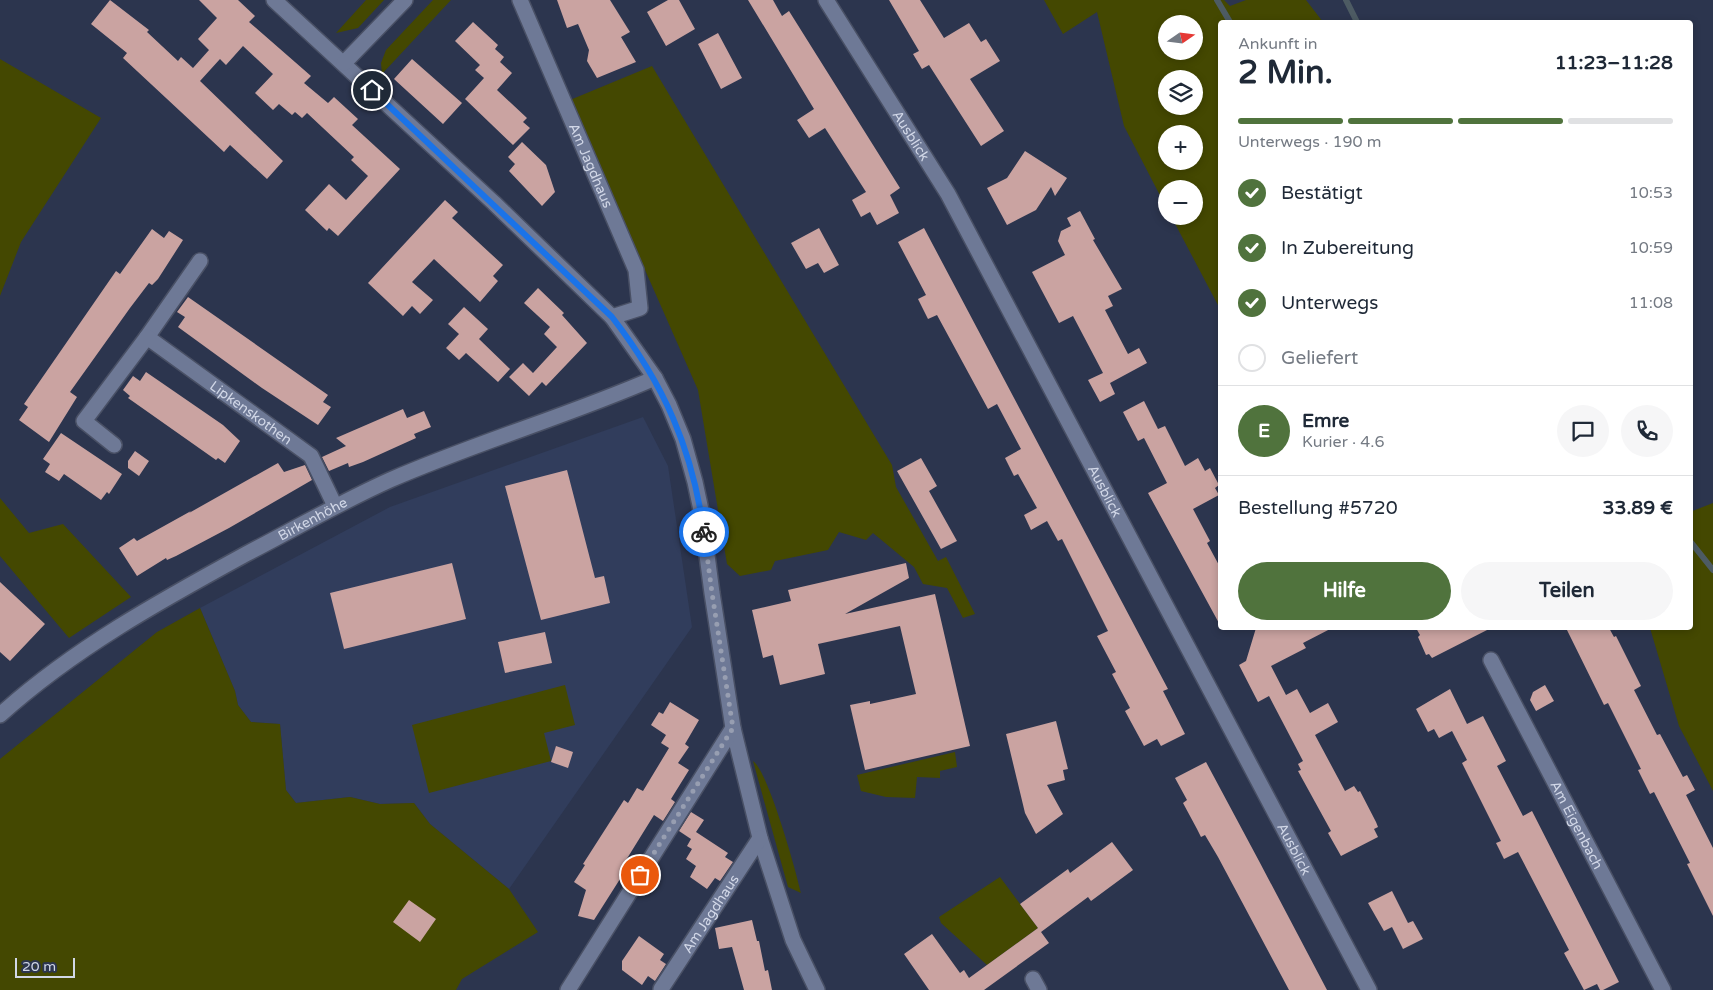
<!DOCTYPE html>
<html lang="de">
<meta charset="utf-8">
<style>
:root{--surface:#fff;--page:#f6f6f7;--text:#1f2937;--muted:#747a83;--line:#e0e1e3;--accent:#50733d}
body{margin:0;font-family:"Varela Round",sans-serif;background:var(--page);color:var(--text);height:100vh;display:flex;flex-direction:column;font-size:19px;white-space:nowrap}
*{box-sizing:border-box;margin:0}
p{font-size:16px;color:var(--muted)}
.icon{flex:none;width:28px;height:28px;fill:none;stroke:currentColor;stroke-width:2;stroke-linecap:round;stroke-linejoin:round}
.map{position:relative;flex:1;overflow:hidden}
.drawer{position:absolute;left:1218px;top:20px;width:475px;height:610px;display:flex;flex-direction:column;background:var(--surface);border-radius:5px;box-shadow:0 2px 8px #0003}
.drawer>*{flex:none}
.needle{width:32px;rotate:76deg}
.controls{position:absolute;left:1158px;top:15px;display:grid;gap:10px}
.controls a{display:grid;place-items:center;width:45px;height:45px;border-radius:50%;background:var(--surface);box-shadow:0 2px 8px #0003;font-size:25px}
.scale{position:absolute;left:15px;bottom:12px;width:60px;box-sizing:border-box;padding-left:5px;border:2px solid #d1d7e7;border-top:0;font-size:14px;line-height:18px;white-space:nowrap;color:#d1d7e7;-webkit-text-stroke:4px #2c354e;paint-order:stroke}
.pin{position:absolute;display:grid;place-items:center;width:42px;height:42px;color:#fff;margin:-21px;border:2px solid #fff;border-radius:50%;box-shadow:0 1px 5px #0007}
.courier{position:absolute;display:grid;place-items:center;width:50px;height:50px;margin:-25px;border:4px solid #1a73e8;border-radius:50%;background:#fff;color:#222;box-shadow:0 1px 6px #0007}
.head em{font-style:normal;font-weight:700}
.head div{display:flex;flex-direction:column-reverse}
.head{display:flex;align-items:center;justify-content:space-between;height:85px;padding:0 20px}
h1{font-size:32px;font-weight:700;line-height:38px}
.bar{display:grid;grid-template-columns:repeat(4,1fr);gap:8px 5px;align-content:center;height:60px;padding:0 20px}
.bar i{height:6px;border-radius:4px;background:var(--line)}
.bar .active{background:var(--accent)}
.bar p{grid-column:span 4}
.line{display:flex;align-items:center;gap:12px;padding:0 20px;border-top:1px solid var(--line)}
.line div{flex:1}
.round{display:grid;place-items:center;flex:none;width:52px;height:52px;border-radius:26px;background:var(--page)}
ol{padding:0 20px;list-style:none}
li{display:flex;align-items:center;gap:15px;height:55px}
li p{margin-inline-start:auto}
li .icon{padding:5px;border-radius:50%;background:var(--accent);color:#fff;stroke-width:4}
li:last-child{color:var(--muted)}
li i{width:28px;height:28px;border:2px solid var(--line);border-radius:50%}
.action{display:flex;gap:10px;margin-top:auto;padding:10px 20px}
.action a{flex:1;height:58px;border-radius:30px;background:var(--accent);color:#fff;font-size:20px;font-weight:700;line-height:58px;text-align:center}
.action a+a{background:var(--page);color:var(--text)}
.map>svg:first-child{display:block}
</style>
<div class="map">
<svg width="1713" height="990" viewBox="0 0 1713 990">
<rect width="100%" height="100%" fill="#2c354e"/>
<path fill="#313d5c" d="M643 417 668 466 692 627 509 889 430 824 414 803 380 804 350 797 296 803 286 790 280 724 251 722 238 705 235 691 200 608 390 507Z"/>
<path fill="#444801" fill-rule="evenodd" d="M366 0H384L358 28 336 33Z
M433 0H451L382 74 381 63 386 50Z
M1044 0H1224L1230 6 1246 0H1306L1323 22H1220V309L1171 216H1194V189H1166V207L1124 126 1097 12 1063 34ZM1166 24H1194V51H1166ZM1166 79H1194V106H1166ZM1166 134H1194V161H1166Z
M0 59 101 118 21 242 0 296Z
M652 66 892 465 896 487 938 561 946 557 975 614 963 618 947 588 923 584 914 567 873 533 866 540 839 532 828 550 775 561 771 570 740 576 727 564 698 390 570 100Z
M0 498 29 533 63 524 131 597 69 638 0 556Z
M1713 503V791L1679 726 1650 628H1690V512Z
M200 608 235 691 238 705 251 722 280 724 286 790 296 803 350 797 380 804 414 803 430 824 509 889 538 932 462 979 456 990H0V759L157 632Z
M565 685 575 725 544 733 551 761 429 793 412 725Z
M955 752 957 767 940 771V778L917 777 915 798 886 797 861 791 857 775Z
M753 761C768 771 796 870 801 893L788 887Z
M1000 877 1038 928 987 965 941 923 939 917Z"/>
<g fill="none" stroke-linecap="round" stroke-linejoin="round">
<path stroke="#4d5b63" stroke-width="6" d="M1217 0 1230 22
M1346 0 1357 22
M1690 541 1713 570"/>
</g>
<path fill="#caa3a1" d="M110 0 149 30 147 32 178 61 181 57 193 68 209 50 198 39 217 18 199 0H238L255 16 249 22 311 76 304 83 328 103 334 97 358 119 352 125 400 169 338 236 329 228 327 231 305 210 329 184 346 200 368 176 351 160 354 157 307 113 302 118 295 112 292 115 279 104 273 110 255 93 273 74 243 46 226 65 220 59 200 81 283 161 267 179 230 145 224 152 123 58 127 53 91 24Z
M557 0H610L630 32 621 37 636 62 597 78 587 61 589 50 578 24 567 28Z
M668 0H679L695 29 666 46 647 12Z
M748 0H773L782 16 789 11 900 188 890 195 899 213 877 225 870 212 861 217 852 200 866 192 825 128 809 138 797 120 814 109Z
M889 0H920L944 38 969 23 981 42 986 39 1000 61 970 79 1004 131 981 146 929 65 922 69 913 54 919 51Z
M473 22 498 45 495 49 504 57 500 62 512 73 497 90 527 118 523 122 530 128 513 145 465 99 484 78 475 70 480 65 455 41Z
M718 33 742 78 721 89 698 44Z
M412 59 462 103 443 124 394 79Z
M522 142 546 165 555 192 542 206 509 171 515 164 508 157Z
M1025 151 1067 178 1055 196 1051 187 1036 210 1007 225 987 188 1007 178Z
M445 200 458 212 452 218 503 265 493 276 498 281 480 302 434 259 412 282 433 300 420 314 412 306 403 316 368 283Z
M1080 211 1095 239 1093 240 1122 289 1108 296 1113 306 1105 310 1128 354 1139 348 1147 363 1110 383 1115 394 1100 402 1088 380 1103 373 1073 316 1059 323 1032 272 1065 255 1058 241 1061 231 1071 226 1067 218Z
M819 228 839 265 824 273 818 263 806 269 791 243Z
M924 228 1168 689 1163 691 1185 734 1161 746 1157 739 1144 746 1125 711 1130 708 1112 674 1116 672 1097 636 1108 631 1062 539 1058 541 1047 521 1031 530 1024 515 1037 508 1018 474 1014 476 1005 458 1021 449 997 404 988 409 937 315 928 319 918 299 926 295 898 242Z
M152 229 164 238 169 231 183 240 158 279 152 285 149 283 130 308 70 392 77 397 49 442 19 420 28 407 24 404 116 271 120 274Z
M538 288 564 313 562 315 587 343 546 386 542 382 529 396 509 377 523 363 533 373 557 347 544 334 550 327 524 303Z
M188 297 328 395 323 402 331 407 318 425 262 388 178 327 185 317 177 312Z
M464 307 488 329 479 339 510 369 498 382 466 353 459 360 446 348 459 334 448 324Z
M146 372 223 425 240 441 225 463 218 458 216 460 128 398 130 396 123 390 133 376 140 381Z
M1144 401 1158 429 1165 426 1185 466 1198 458 1205 471 1210 468 1219 485 1215 488 1219 495 1193 509 1210 541 1207 543 1220 567V625L1148 493 1167 483 1144 438 1138 441 1123 412Z
M403 409 407 418 424 411 431 427 414 434 416 438 363 462 349 467 348 463 329 471 322 457 346 446 336 438Z
M61 433 122 474 109 494 107 492 101 500 64 474 59 481 45 472 50 464 43 459Z
M135 451 149 461 139 476 128 468V461Z
M921 458 937 486 929 491 957 541 941 549 897 471Z
M278 463 284 472 305 465 312 480 229 528 176 556 167 560 166 558 137 576 119 548 134 538 137 541 191 511 189 513Z
M567 470 595 578 604 576 610 603 541 620 505 486Z
M452 563 466 619 344 649 330 593Z
M906 563 909 578 845 614 935 594 970 746 865 770 850 705 870 701V704L916 694 900 626 818 644 825 674 780 685 773 655 763 658 752 610 791 601 788 590Z
M0 582 45 624 10 661 0 652Z
M1256 628H1332L1303 643 1306 648 1271 666 1286 695 1297 689 1310 713 1328 703 1338 722 1315 735 1345 791 1354 786 1358 792 1360 791 1376 822 1378 827 1374 829 1378 837 1341 856 1328 833 1331 831 1298 771 1301 770 1298 764 1303 761 1269 696 1258 702 1239 665 1246 661Z
M1416 628H1491L1432 658 1429 654 1426 655 1418 637 1420 635Z
M1566 628H1609L1614 637 1616 636 1641 686 1634 690 1657 735 1660 734 1683 777 1687 775 1695 790 1686 795 1713 848V916L1687 864 1690 863 1654 792 1650 794 1638 770 1641 769 1608 703 1604 705Z
M545 632 552 663 505 673 498 642Z
M1545 685 1554 701 1536 711 1530 700 1533 692Z
M1450 689 1467 724 1483 716 1506 761 1497 766 1523 816 1532 811 1619 982 1603 990H1600L1597 984 1584 990 1564 953 1569 950 1518 852 1504 859 1496 843 1501 841 1462 763 1467 760 1452 731 1439 738 1434 729 1428 732 1416 709Z
M670 702 699 720 685 744 689 747 678 763 689 770 671 799 675 802 663 821 654 815 623 865 627 868 594 920 578 916 586 890 574 882 585 865 583 864 624 800 628 803 637 788 643 791 669 748 661 743 666 735 651 725 659 712 663 714Z
M1056 721 1068 769 1063 770 1065 780 1047 785 1063 814 1036 834 1025 813 1006 734Z
M556 746 573 752 568 768 551 762Z
M1206 762 1259 861 1327 990H1289L1218 857 1205 835 1201 837 1197 829 1183 803 1187 800 1175 778Z
M691 812 704 820 696 832 728 853 725 857 733 862 720 881 715 878 707 889 690 877 696 866 686 859 692 849 687 846 691 839 679 831Z
M1112 842 1133 870 1091 901 1088 897 1041 932 1049 943 984 990H929L904 954 932 934 960 973 964 970 969 978 1038 928 1020 904 1068 869 1070 873Z
M1392 891 1408 923 1413 921 1423 939 1403 949 1392 927 1384 931 1368 903Z
M409 900 436 919 420 942 393 922Z
M752 920 757 941H759L765 971 768 970 772 990H744L732 947 719 949 715 928Z
M639 936 664 954 660 960 666 964 655 981 648 976 642 985 622 970V961Z"/>
<g fill="none" stroke-linecap="round" stroke-linejoin="round">
<defs>
<g id="minor">
<path d="M274 0 494 203 612 317 655 378 669 405 683 439 695 482 701 510 712 593 733 728 760 838 793 940 817 990"/>
<path id="s1" d="M520 0 636 270 640 308 612 317"/>
<path id="s2" d="M826 0 948 194 1369 990"/>
<path d="M344 63 405 0"/>
<path d="M147 337 200 261"/>
<path id="s3" d="M114 445 84 421 147 337 311 456 335 506"/>
<path id="s4" d="M1491 660 1663 990"/>
<path id="s5" d="M0 715C73 649 160 601 246 554 294 529 341 502 390 480 477 442 568 416 655 378"/>
<path d="M1033 979 1039 990"/>
<path id="s6" d="M661 989 760 838"/>
<path d="M568 990 733 728"/>
</g>
</defs>
<use href="#minor" stroke="#495065" stroke-width="18"/>
<use href="#minor" stroke="#6e7996" stroke-width="15"/>
</g>
<g fill="none" stroke-linecap="round" stroke-linejoin="round">
<path stroke="#979eb1" stroke-width="5" stroke-dasharray="0 9" d="M640 875 733 728 712 593 704 532"/>
<path stroke="#1a73e8" stroke-width="6" d="M372 90 612 317C664 384 692 448 704 532"/>
</g>
<g text-anchor="middle" dominant-baseline="central" stroke-width="5" stroke-linejoin="round" paint-order="stroke">
<g font-size="14" fill="#d1d7e7" stroke="#2c354e">
<text stroke="none"><textPath href="#s2" startOffset="160">Ausblick</textPath></text>
<text stroke="none"><textPath href="#s1" startOffset="180">Am Jagdhaus</textPath></text>
<text stroke="none"><textPath href="#s3" startOffset="272">Lipkenskothen</textPath></text>
<text stroke="none"><textPath href="#s2" startOffset="565">Ausblick</textPath></text>
<text stroke="none"><textPath href="#s5" startOffset="370">Birkenhöhe</textPath></text>
<text stroke="none"><textPath href="#s4" startOffset="186">Am Eigenbach</textPath></text>
<text stroke="none"><textPath href="#s2" startOffset="970">Ausblick</textPath></text>
<text stroke="none"><textPath href="#s6" startOffset="90">Am Jagdhaus</textPath></text>
</g>
</g>
</svg>
<div class="controls">
<a><svg class="needle" viewBox="-14 -14 28 28"><path d="M0-13l5 13h-10z" fill="#e53935"/><path d="M0 13l5-13h-10z" fill="#747a83"/></svg></a>
<a><svg class="icon" aria-label="layers" viewBox="0 0 24 24"><path d="M12 4l9 5-9 5-9-5zM3 14l9 5 9-5"/></svg></a>
<a>+</a>
<a>−</a>
</div>
<div class="scale">20 m</div>
<div class="pin" style="left:640px;top:875px;background:#ea580c"><svg class="icon" aria-label="bag" viewBox="0 0 24 24"><path d="M5 8h14l-1 12H6zM9 8a3 3 0 0 1 6 0"/></svg></div>
<div class="pin" style="left:372px;top:90px;background:#1f2937"><svg class="icon" aria-label="home" viewBox="0 0 24 24"><path d="M3 11l9-7 9 7M6 9v11h12V9"/></svg></div>
<div class="courier" style="left:704px;top:532px"><svg class="icon" aria-label="bike" viewBox="0 0 24 24"><circle cx="6" cy="16" r="4"/><circle cx="18" cy="16" r="4"/><path d="M6 16l4-8h5l3 8M10 8l3 8H6M13 5h3"/></svg></div>
<section class="drawer">
<div class="head"><div><h1>2 Min.</h1><p>Ankunft in</p></div><em>11:23–11:28</em></div>
<div class="bar"><i class="active"></i><i class="active"></i><i class="active"></i><i></i><p>Unterwegs · 190 m</p></div>
<ol>
<li><svg class="icon" aria-label="check" viewBox="0 0 24 24"><path d="M5 12l5 5 9-10"/></svg>Bestätigt<p>10:53</p></li>
<li><svg class="icon" aria-label="check" viewBox="0 0 24 24"><path d="M5 12l5 5 9-10"/></svg>In Zubereitung<p>10:59</p></li>
<li><svg class="icon" aria-label="check" viewBox="0 0 24 24"><path d="M5 12l5 5 9-10"/></svg>Unterwegs<p>11:08</p></li>
<li><i></i>Geliefert</li>
</ol>
<div class="line" style="height:90px"><b class="round" style="background:var(--accent);color:#fff">E</b><div><b>Emre</b><p>Kurier · 4.6</p></div><a class="round"><svg class="icon" aria-label="chat" viewBox="0 0 24 24"><path d="M4 5h16v11H9l-5 4z"/></svg></a><a class="round"><svg class="icon" aria-label="phone" viewBox="0 0 24 24"><path d="M5 4h4l2 5-3 2q2 4 5 5l2-3 5 2v4C11 20 4 13 5 4z"/></svg></a></div>
<div class="line" style="height:65px"><div>Bestellung #5720</div><b>33.89 €</b></div>
<div class="action"><a>Hilfe</a><a>Teilen</a></div>
</section>
</div>
